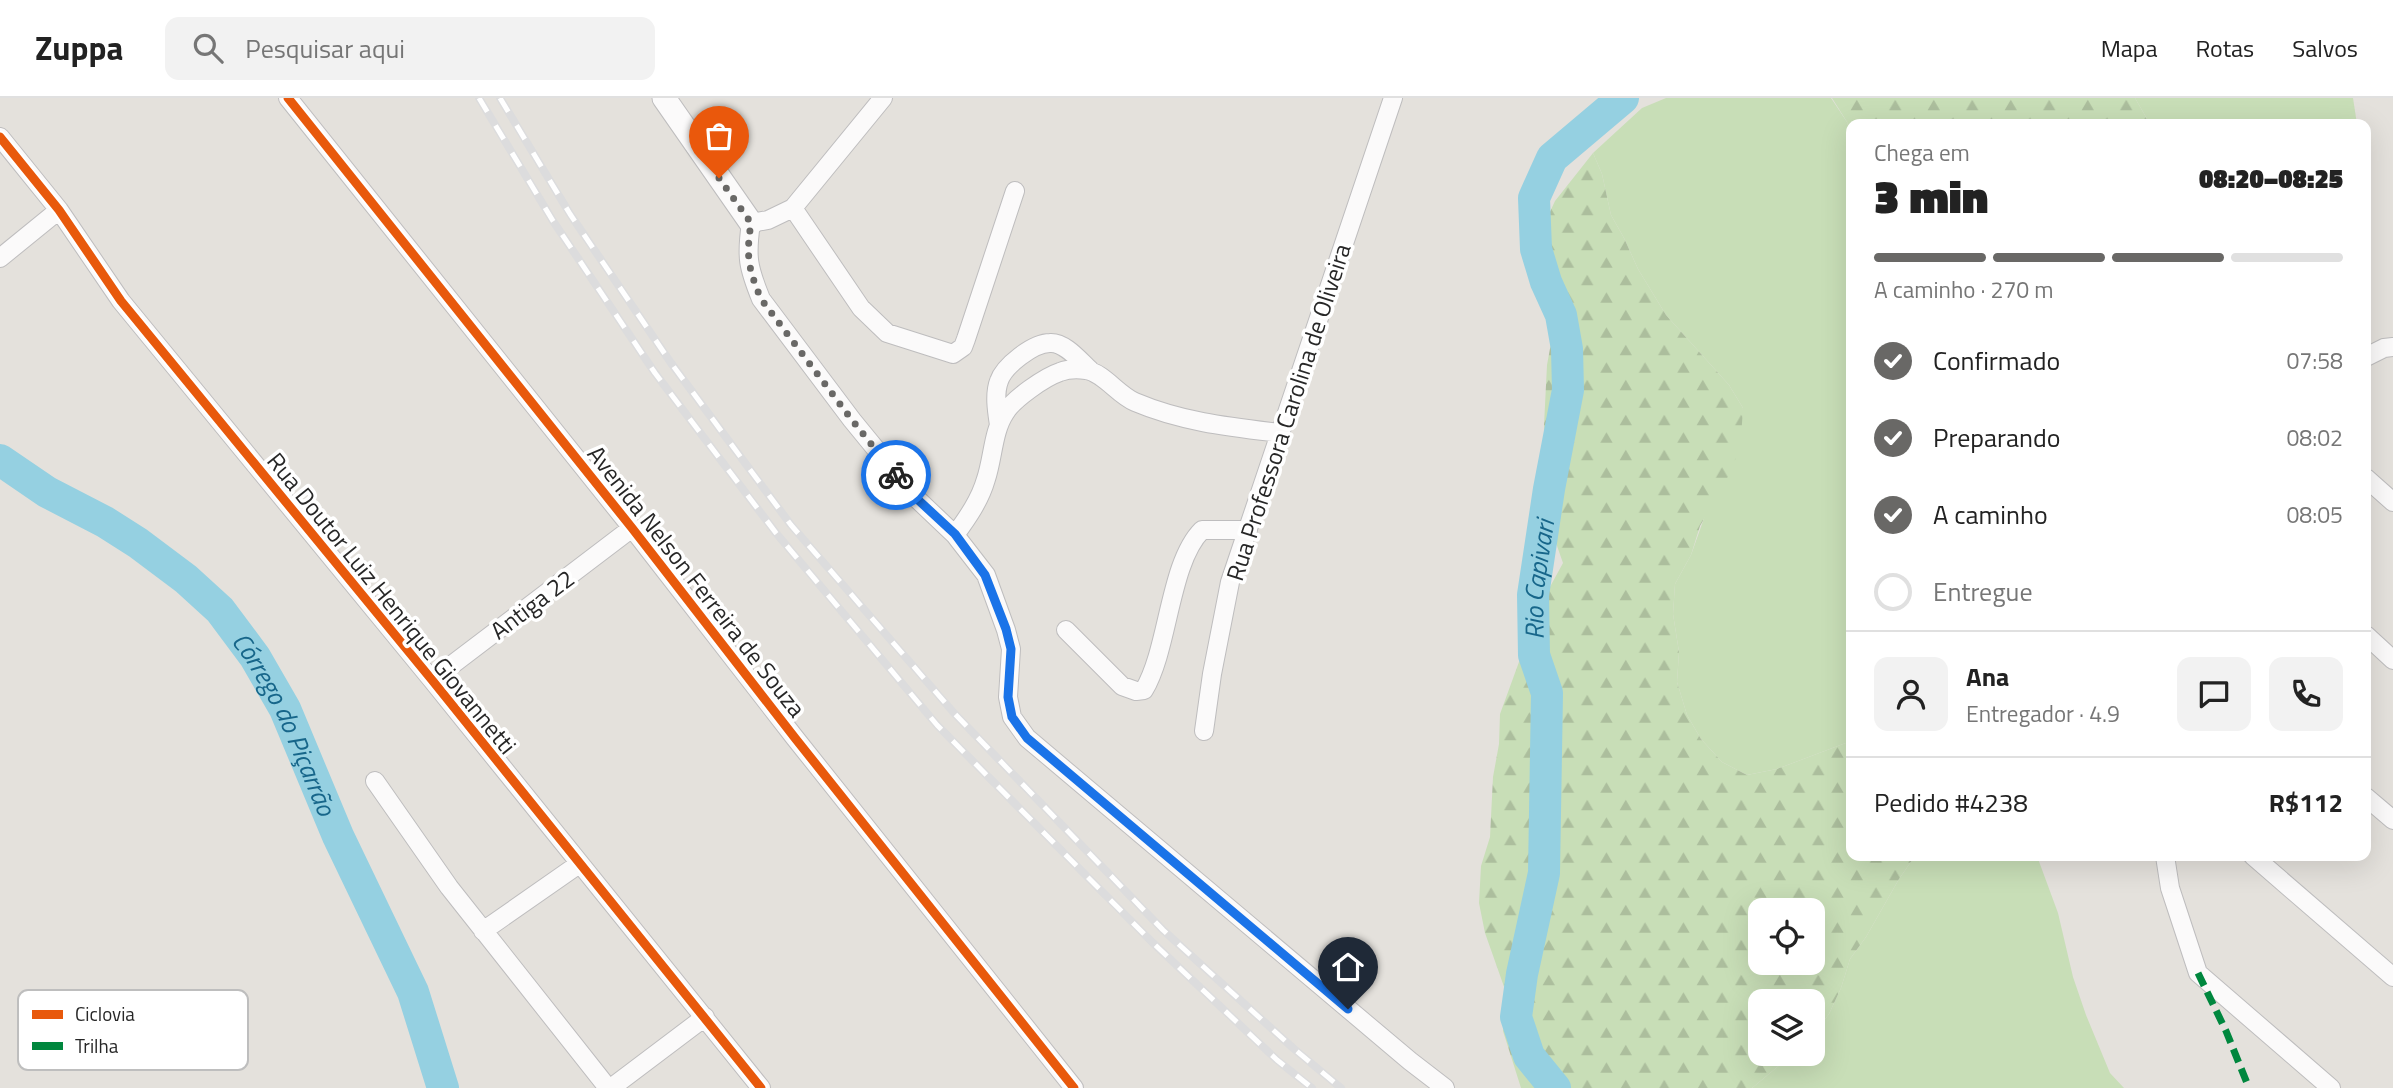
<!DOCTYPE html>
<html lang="pt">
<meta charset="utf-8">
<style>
:root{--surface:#fff;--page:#f2f2f2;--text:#222;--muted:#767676;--line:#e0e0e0;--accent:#696866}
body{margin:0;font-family:"Titillium Web",sans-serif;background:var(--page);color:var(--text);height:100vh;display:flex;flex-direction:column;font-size:26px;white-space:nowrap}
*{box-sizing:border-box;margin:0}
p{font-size:23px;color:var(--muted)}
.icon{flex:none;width:38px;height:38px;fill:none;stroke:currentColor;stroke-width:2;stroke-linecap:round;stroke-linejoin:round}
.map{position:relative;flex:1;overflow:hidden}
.panel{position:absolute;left:1846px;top:21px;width:525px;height:742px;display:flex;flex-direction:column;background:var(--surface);border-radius:14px;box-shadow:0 7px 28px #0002}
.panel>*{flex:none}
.tools{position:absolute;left:1748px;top:800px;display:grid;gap:14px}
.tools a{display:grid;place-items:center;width:77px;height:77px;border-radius:14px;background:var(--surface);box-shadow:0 7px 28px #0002;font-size:35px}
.pin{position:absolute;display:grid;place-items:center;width:60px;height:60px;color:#fff;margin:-72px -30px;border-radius:50% 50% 50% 0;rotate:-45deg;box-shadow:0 0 7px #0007}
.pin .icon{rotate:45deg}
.courier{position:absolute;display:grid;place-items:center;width:70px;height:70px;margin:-35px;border:5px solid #1a73e8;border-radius:50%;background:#fff;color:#222;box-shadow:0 2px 9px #0007}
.headline em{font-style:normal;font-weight:800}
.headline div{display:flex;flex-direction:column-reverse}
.headline{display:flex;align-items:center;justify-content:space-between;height:119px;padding:0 28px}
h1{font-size:46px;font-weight:800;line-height:52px}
.bar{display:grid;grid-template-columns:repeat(4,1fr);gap:10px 7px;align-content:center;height:84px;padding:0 28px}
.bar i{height:9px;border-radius:5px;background:var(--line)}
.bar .active{background:var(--accent)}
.bar p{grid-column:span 4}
.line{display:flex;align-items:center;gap:18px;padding:0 28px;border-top:2px solid var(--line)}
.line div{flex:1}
.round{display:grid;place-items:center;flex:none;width:74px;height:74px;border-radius:14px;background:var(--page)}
ol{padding:0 28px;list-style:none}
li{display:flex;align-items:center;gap:21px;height:77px}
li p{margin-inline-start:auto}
li .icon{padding:7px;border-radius:50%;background:var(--accent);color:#fff;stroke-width:4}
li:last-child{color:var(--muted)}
li i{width:38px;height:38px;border:4px solid var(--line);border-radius:50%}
header{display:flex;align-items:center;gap:42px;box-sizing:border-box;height:98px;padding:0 35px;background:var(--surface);border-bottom:2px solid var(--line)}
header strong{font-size:33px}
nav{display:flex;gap:38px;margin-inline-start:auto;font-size:24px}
.search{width:490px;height:63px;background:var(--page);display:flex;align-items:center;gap:18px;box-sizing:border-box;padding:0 24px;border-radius:14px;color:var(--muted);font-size:26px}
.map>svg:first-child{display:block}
</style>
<header>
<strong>Zuppa</strong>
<div class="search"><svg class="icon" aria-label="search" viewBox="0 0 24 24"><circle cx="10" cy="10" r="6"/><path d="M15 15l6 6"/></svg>Pesquisar aqui</div>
<nav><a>Mapa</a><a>Rotas</a><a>Salvos</a></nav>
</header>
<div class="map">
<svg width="2393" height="990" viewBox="0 0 2393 990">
<defs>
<pattern id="forest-firs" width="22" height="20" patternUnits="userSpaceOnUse" patternTransform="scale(1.75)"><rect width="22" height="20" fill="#c8deb7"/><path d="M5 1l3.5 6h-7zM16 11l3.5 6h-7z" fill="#acbe9d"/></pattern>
</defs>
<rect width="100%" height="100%" fill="#e4e1dc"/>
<path fill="#c8deb7" d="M1666 0H1831L1847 24 1851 37V643L1777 671 1747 677 1722 664 1701 641 1687 617 1677 584 1679 554 1673 516 1675 486 1691 457 1743 310 1729 287 1666 217 1638 171 1624 140 1611 117 1602 76 1593 55 1642 10Z
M2135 0H2353L2357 26H2150Z
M1915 758H2037L2058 815 2073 879 2086 917 2110 975 2124 990H1752L1793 956H1813V937L1829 916 1841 890 1850 861 1866 839 1899 781Z"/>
<path fill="url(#forest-firs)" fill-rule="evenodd" d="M1832 0H2135L2150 26H1852L1851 37 1847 24Z
M1593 55 1602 76 1611 117 1624 140 1638 171 1666 217 1729 287 1743 310 1741 340 1733 370 1700 428 1691 457 1675 486 1673 516 1679 554 1677 584 1687 617 1701 641 1722 664 1747 677 1777 671 1851 643 1852 758H1915L1899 781 1866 839 1850 861 1841 890 1829 916 1813 937V903H1760V956H1793L1752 990H1521L1503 933 1508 900 1485 835 1479 805 1481 768 1490 739 1493 679 1499 646 1500 616 1539 509 1563 465 1550 428 1552 391 1546 360 1544 327 1547 267 1553 234 1549 159 1543 129 1555 103ZM1760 812H1813V864H1760Z"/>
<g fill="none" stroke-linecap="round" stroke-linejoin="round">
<g stroke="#95d0e1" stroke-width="32">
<path id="s1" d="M0 362 47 394 105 424 138 445 186 481 220 512 255 559 285 611 338 738 413 894 443 990"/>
<path id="s2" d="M1555 990 1529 958 1516 919 1522 876 1544 775 1547 595 1534 557 1533 497 1549 391 1568 292 1567 251 1561 217 1546 184 1536 151 1534 100 1552 60 1623 0"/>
</g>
<defs>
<path id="minor" d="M288 0 632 430 795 640 1074 990
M883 0 793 110 768 122 751 125C746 159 748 169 761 201L852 322 915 399 955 437 986 477 1006 532 1011 551 1008 599 1012 619 1027 640 1410 963 1445 990
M0 39 59 112 121 203 432 582 761 990
M793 110 861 210 887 235 953 256 963 249 966 241 1015 93
M0 160 59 112
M2366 259 2384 250 2393 249
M999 327C997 314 994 296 999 283 1004 268 1033 245 1050 245 1065 244 1080 263 1090 272
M2366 380 2393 404
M955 437C968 419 980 402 986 381 993 360 993 333 1005 315 1013 301 1045 279 1060 274 1068 271 1078 271 1086 272 1104 275 1118 297 1135 304 1182 324 1230 329 1280 335
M1066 532 1122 588 1136 593 1144 592C1169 550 1169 465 1202 432H1248
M2366 537 2393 562
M432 582 632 430
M1204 633 1212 576 1230 484 1393 0
M375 683 449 789 608 990
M2366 699 2393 722
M2165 758 2170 790 2198 875 2331 990
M2253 758 2393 879
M483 833 579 766
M611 990 705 919"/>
<path id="tertiary" d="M664 0 751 125"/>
</defs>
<use href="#minor" stroke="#bebdbe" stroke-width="20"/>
<use href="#tertiary" stroke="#bebdbe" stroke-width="25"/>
<use href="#minor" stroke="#fbfafa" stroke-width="18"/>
<use href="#tertiary" stroke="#fbfafa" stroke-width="23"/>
<defs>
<path id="rail" d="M479 0 553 123 655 275 776 435 937 627 1152 844 1277 962 1312 990
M500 0 570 116 671 265 791 427 954 615 1163 832 1293 950 1341 990"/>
</defs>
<use href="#rail" stroke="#dcdcdd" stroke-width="8"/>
<use href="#rail" stroke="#fff" stroke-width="5" stroke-dasharray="16" stroke-linecap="butt"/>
<path stroke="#00873e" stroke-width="7" stroke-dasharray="14 7" stroke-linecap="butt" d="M2198 875 2226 933 2249 990"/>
<defs>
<path id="cycleway" d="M288 0 632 430 795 640 1074 990
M0 39 59 112 121 203 432 582 761 990"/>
</defs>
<use href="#cycleway" stroke="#fff" stroke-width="13"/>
<use href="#cycleway" stroke="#e8590c" stroke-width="9"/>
</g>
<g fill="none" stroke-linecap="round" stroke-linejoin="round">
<path stroke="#696866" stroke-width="7" stroke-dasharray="0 12.6" d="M719 80 751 125C746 158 748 170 761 201L852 322 896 377"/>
<path stroke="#1a73e8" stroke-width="9" d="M896 377 915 399 955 436 985 477 1006 531 1011 551 1008 599 1012 619 1027 640 1348 911"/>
</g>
<g text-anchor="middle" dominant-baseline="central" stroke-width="7" stroke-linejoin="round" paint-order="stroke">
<g font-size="24" fill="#272727" stroke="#fff">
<text transform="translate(1288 314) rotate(-72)">Rua Professora Carolina de Oliveira</text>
<text transform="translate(697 483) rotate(52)">Avenida Nelson Ferreira de Souza</text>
<text transform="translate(392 505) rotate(51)">Rua Doutor Luiz Henrique Giovannetti</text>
<text transform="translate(532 506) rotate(-37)">Antiga 22</text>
</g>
<g font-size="26" font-style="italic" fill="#17668a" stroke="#fff">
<text stroke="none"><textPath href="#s2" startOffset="525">Rio Capivari</textPath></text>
<text stroke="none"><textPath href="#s1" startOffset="399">Córrego do Piçarrão</textPath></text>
</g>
</g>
<rect x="18" y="892" width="230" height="80" rx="10" fill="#fff" stroke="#bebebe" stroke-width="2"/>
<rect x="32" y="912" width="31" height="9" fill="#e8590c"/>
<rect x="32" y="944" width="31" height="8" fill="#00873e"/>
<g font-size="19" fill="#272727">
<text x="75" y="923">Ciclovia</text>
<text x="75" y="955">Trilha</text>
</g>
</svg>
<div class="tools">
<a><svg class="icon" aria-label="locate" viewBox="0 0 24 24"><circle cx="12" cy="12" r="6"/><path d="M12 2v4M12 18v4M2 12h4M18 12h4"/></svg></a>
<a><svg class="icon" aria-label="layers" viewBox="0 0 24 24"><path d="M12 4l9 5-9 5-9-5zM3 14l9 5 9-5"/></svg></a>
</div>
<div class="pin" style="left:719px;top:80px;background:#ea580c"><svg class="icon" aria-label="bag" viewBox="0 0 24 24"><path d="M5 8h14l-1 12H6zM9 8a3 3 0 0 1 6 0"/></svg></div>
<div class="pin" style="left:1348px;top:911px;background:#1f2937"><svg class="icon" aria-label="home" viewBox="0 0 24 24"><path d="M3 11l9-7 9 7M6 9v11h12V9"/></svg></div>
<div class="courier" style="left:896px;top:377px"><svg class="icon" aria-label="bike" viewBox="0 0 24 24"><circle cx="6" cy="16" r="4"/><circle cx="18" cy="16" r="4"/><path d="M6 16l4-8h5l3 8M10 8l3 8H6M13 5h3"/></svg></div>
<section class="panel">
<div class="headline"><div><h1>3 min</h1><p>Chega em</p></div><em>08:20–08:25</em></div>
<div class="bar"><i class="active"></i><i class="active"></i><i class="active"></i><i></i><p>A caminho · 270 m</p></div>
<ol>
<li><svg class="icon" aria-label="check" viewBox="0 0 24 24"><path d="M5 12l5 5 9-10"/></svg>Confirmado<p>07:58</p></li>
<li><svg class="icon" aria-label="check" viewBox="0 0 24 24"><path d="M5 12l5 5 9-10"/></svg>Preparando<p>08:02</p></li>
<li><svg class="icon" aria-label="check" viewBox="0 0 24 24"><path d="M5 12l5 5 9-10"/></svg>A caminho<p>08:05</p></li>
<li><i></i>Entregue</li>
</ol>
<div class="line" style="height:126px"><a class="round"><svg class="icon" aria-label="person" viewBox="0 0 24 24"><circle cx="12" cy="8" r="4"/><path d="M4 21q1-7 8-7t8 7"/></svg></a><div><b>Ana</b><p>Entregador · 4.9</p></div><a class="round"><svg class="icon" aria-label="chat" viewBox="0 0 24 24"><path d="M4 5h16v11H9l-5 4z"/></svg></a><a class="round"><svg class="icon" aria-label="phone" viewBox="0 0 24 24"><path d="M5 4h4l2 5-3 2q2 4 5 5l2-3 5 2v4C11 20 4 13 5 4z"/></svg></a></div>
<div class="line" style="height:91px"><div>Pedido #4238</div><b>R$112</b></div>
</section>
</div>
